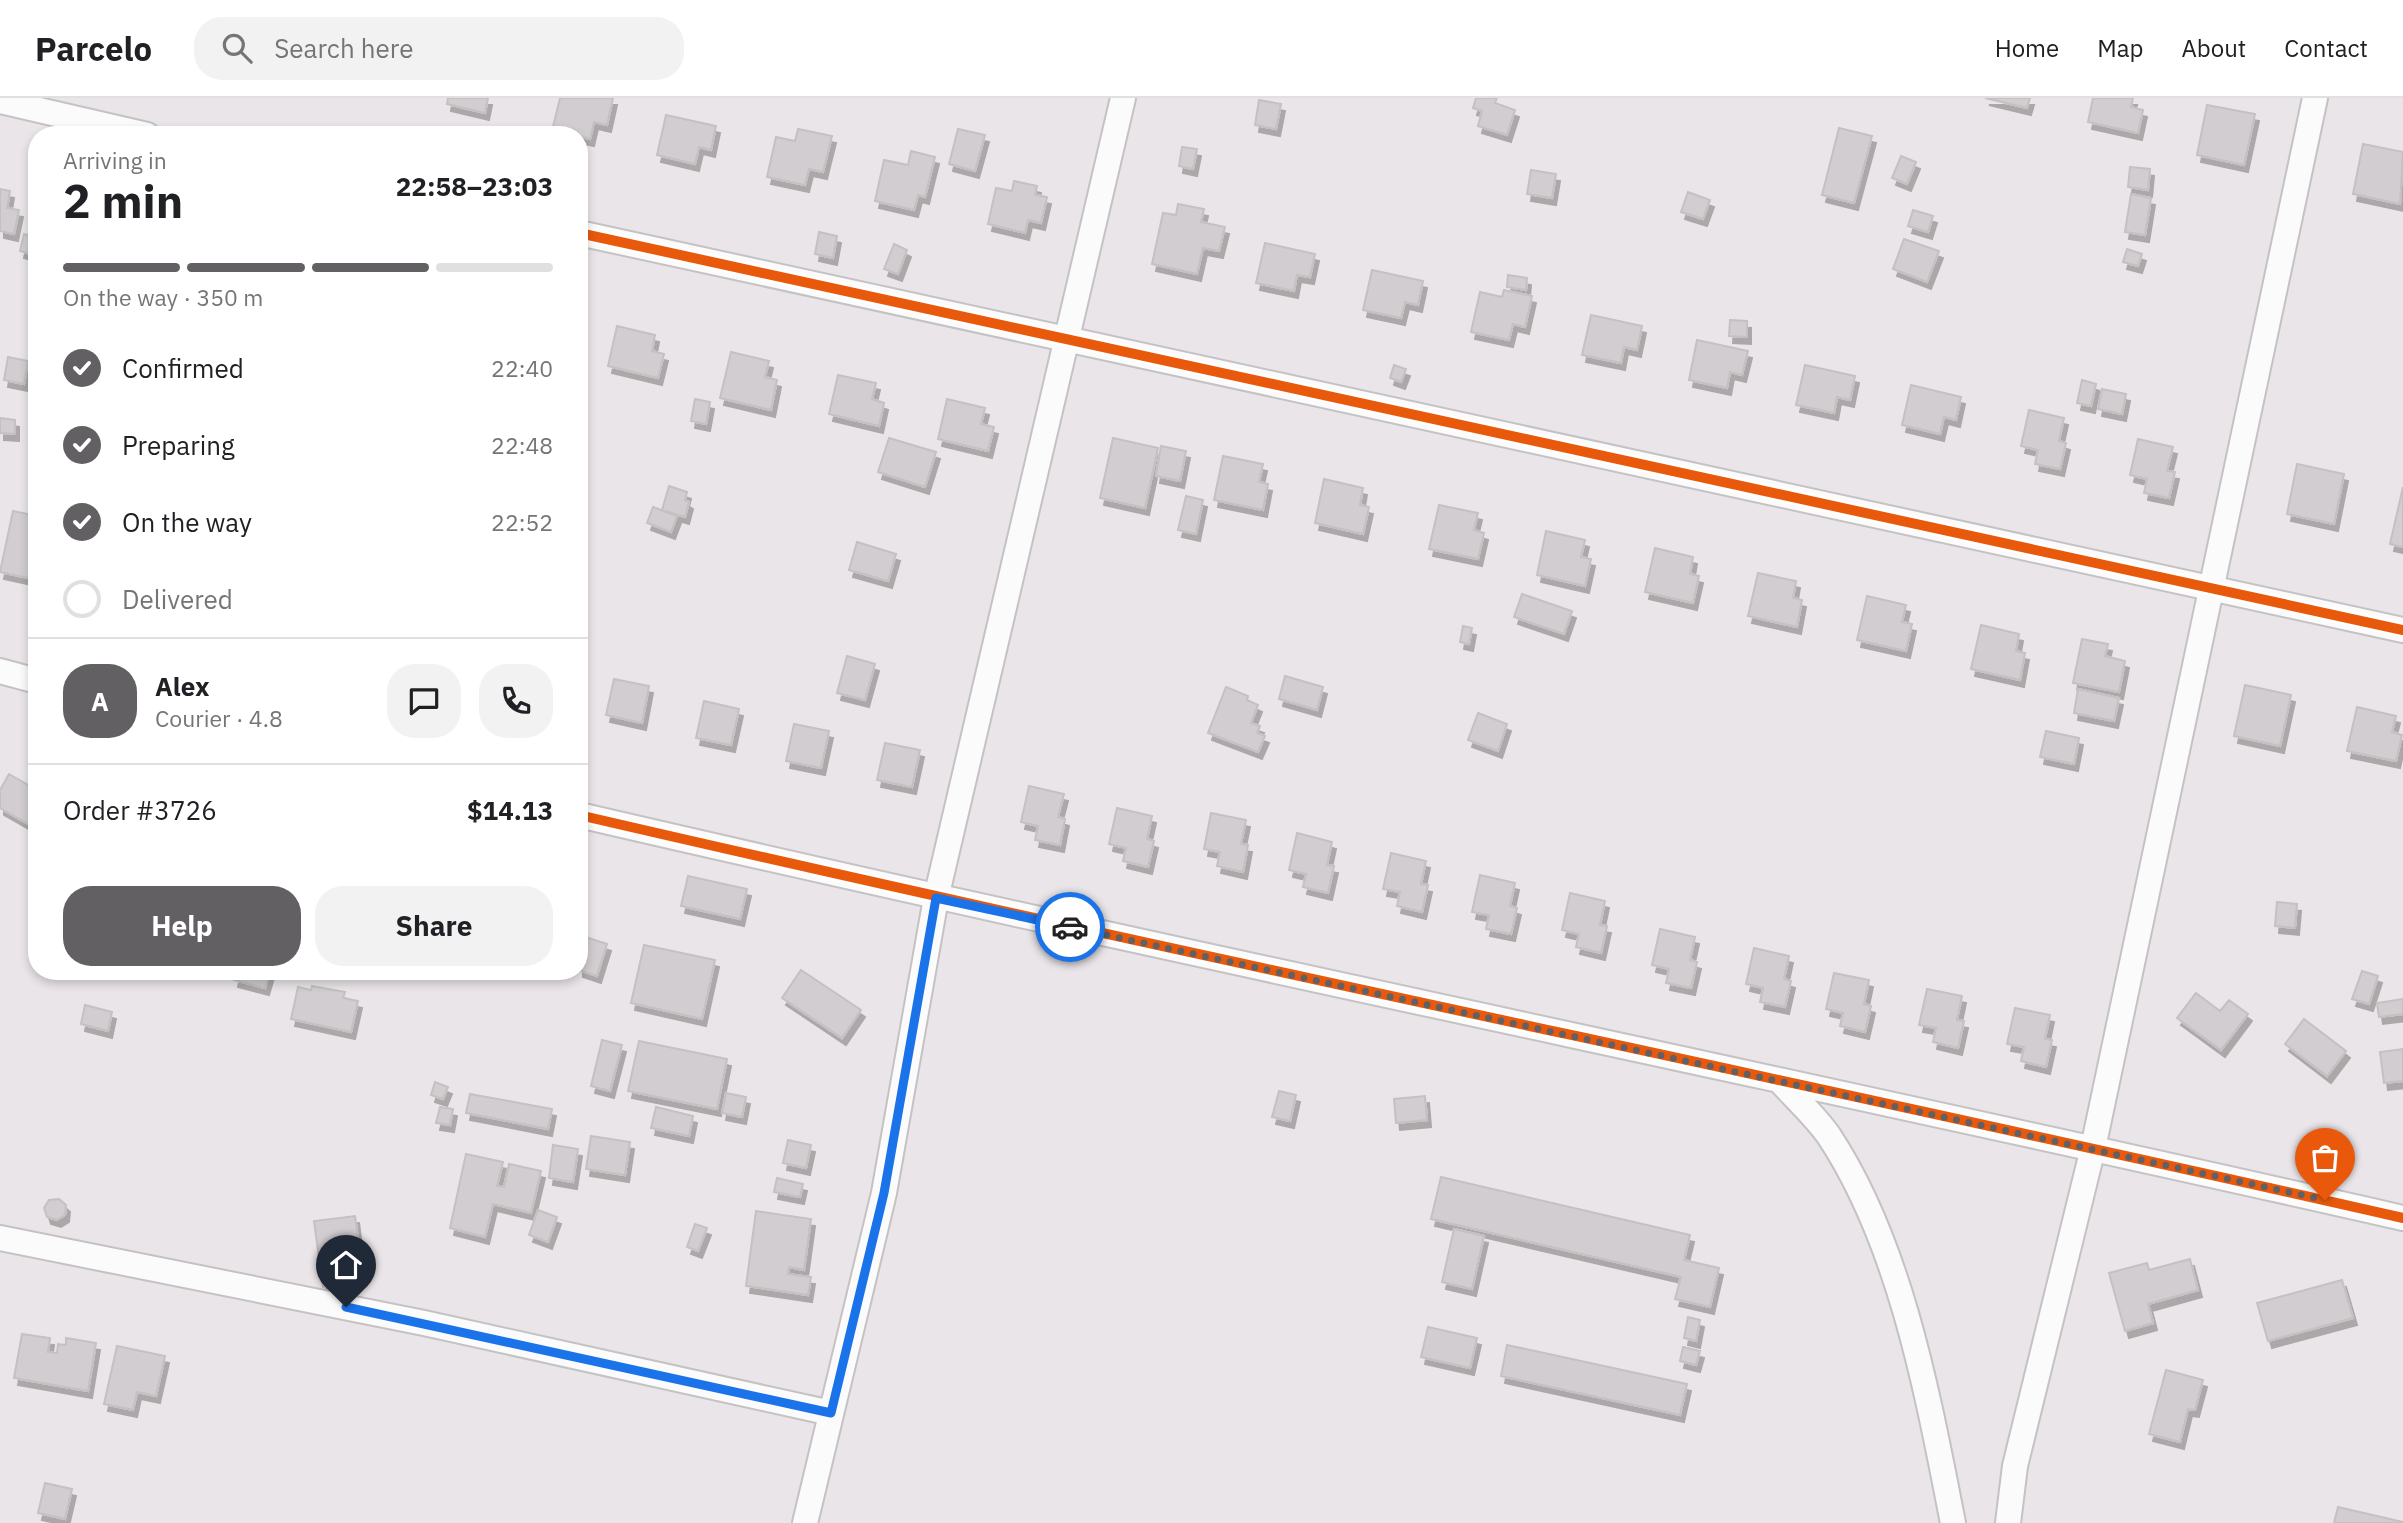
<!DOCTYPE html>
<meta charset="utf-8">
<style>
:root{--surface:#fff;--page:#f2f2f2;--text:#202124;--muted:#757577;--line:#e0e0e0;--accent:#636063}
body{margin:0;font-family:"IBM Plex Sans",sans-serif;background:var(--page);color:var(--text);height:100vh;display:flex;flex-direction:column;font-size:26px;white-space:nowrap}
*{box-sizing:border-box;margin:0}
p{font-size:23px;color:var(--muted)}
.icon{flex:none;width:38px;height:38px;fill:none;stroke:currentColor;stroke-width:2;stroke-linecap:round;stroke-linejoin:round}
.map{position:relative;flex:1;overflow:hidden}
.details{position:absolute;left:28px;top:28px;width:560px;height:854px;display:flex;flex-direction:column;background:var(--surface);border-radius:28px;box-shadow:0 4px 10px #0003}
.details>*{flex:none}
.pin{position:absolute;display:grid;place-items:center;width:60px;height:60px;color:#fff;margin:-72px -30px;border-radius:50% 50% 50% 0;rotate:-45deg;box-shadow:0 0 7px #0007}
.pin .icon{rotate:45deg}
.courier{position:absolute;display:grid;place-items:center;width:70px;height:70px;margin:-35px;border:5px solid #1a73e8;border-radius:50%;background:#fff;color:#222;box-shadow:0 2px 9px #0007}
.summary em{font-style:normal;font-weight:800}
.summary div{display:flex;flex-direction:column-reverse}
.summary{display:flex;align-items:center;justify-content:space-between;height:119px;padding:0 35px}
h1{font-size:46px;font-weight:800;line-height:52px}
.bar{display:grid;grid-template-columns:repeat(4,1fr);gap:10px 7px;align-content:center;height:84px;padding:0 35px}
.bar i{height:9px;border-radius:5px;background:var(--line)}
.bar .on{background:var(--accent)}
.bar p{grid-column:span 4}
.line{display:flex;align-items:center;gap:18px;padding:0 35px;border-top:2px solid var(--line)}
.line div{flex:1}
.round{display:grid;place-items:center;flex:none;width:74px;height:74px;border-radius:28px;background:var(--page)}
ol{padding:0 35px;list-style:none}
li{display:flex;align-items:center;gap:21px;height:77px}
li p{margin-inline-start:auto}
li .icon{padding:7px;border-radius:50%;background:var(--accent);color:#fff;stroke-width:4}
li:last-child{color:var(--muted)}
li i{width:38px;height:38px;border:4px solid var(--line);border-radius:50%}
.action{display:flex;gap:14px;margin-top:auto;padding:14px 35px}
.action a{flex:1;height:80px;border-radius:28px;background:var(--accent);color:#fff;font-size:28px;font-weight:800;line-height:80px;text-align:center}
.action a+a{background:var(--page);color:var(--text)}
header{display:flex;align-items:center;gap:42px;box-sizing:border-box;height:98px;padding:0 35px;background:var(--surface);border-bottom:2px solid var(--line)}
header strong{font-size:33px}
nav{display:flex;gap:38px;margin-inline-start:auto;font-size:24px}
.search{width:490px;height:63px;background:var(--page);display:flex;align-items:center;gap:18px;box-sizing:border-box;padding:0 24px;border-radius:28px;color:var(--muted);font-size:26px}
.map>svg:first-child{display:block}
</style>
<header>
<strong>Parcelo</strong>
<div class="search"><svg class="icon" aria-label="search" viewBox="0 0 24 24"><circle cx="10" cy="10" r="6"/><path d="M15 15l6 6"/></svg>Search here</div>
<nav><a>Home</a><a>Map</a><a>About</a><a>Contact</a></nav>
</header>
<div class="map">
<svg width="2403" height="1425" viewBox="0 0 2403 1425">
<defs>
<filter id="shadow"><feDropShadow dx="4" dy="7" stdDeviation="0" flood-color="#0004"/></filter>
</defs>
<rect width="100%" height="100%" fill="#eae5e8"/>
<path fill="#d1cdd0" stroke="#c4c1c3" stroke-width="2" filter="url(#shadow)" d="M448 0H488L485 15 447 6Z
M560 0H613L607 27 594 24 590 41 552 33Z
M1476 0H1497L1495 5 1515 12 1507 37 1478 28 1482 13 1473 10Z
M1985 0H2030L2027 10Z
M2093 0H2133L2131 9 2143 12 2138 35 2088 24Z
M1259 2 1281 6 1276 31 1255 27Z
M2207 7 2255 16 2244 67 2197 57Z
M666 17 716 28 711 52 699 49 695 66 657 57Z
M1839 30 1872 38 1854 105 1822 97Z
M798 31 832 38 823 74 809 71 805 87 767 79 776 39 795 43Z
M958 31 985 37 975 73 949 66Z
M2363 46 2403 54 2400 106 2353 96Z
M1182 49 1197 51 1193 71 1179 68Z
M911 53 935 59 925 99 918 97 914 112 875 103 884 62 908 67Z
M1901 58 1916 64 1907 86 1892 80Z
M2130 69 2150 71 2148 92 2128 89Z
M1531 72 1556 76 1552 100 1527 96Z
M1014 83 1037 88 1035 97 1047 99 1041 125 1028 122 1025 135 988 126 996 90 1012 93Z
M0 91 10 93 7 110 19 112 14 136 0 133Z
M1688 94 1710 102 1703 121 1681 114Z
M2131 96 2151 100 2145 137 2125 134Z
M1178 106 1204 111 1201 124 1225 129 1219 153 1203 150 1197 176 1152 166 1163 115 1176 117Z
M1913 112 1933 118 1928 134 1908 128Z
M819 134 837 138 833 160 815 156Z
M24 136 35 140 31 156 20 153Z
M1904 141 1939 153 1927 184 1893 171Z
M1265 145 1315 156 1310 179 1297 177 1294 193 1256 185Z
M894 146 907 152 898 176 884 171Z
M2127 151 2142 156 2138 168 2123 164Z
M1372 172 1423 183 1418 207 1405 204 1401 220 1363 212Z
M1508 177 1527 180 1526 192 1507 189Z
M1504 192 1532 198 1525 229 1513 226 1509 242 1471 234 1480 194 1502 199Z
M1591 217 1642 228 1637 252 1624 249 1621 265 1582 257Z
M1730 222 1747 223V239L1729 238Z
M617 228 655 237 652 253 664 256 658 280 608 268Z
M1697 242 1748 253 1742 277 1730 274 1727 290 1689 282Z
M731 254 769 263 765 279 777 282 771 312 720 300Z
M8 259 28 263 24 286 4 282Z
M1394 267 1406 271 1401 284 1390 280Z
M1805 267 1855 278 1850 302 1837 299 1834 315 1796 307Z
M838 277 876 285 872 301 884 305 879 328 829 316Z
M2082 282 2096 286 2091 308 2077 305Z
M1911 287 1961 299 1956 322 1944 319 1940 336 1902 327Z
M2102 291 2126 296 2122 316 2098 311Z
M695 301 710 304 706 326 691 323Z
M947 301 985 310 981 326 994 329 988 353 938 341Z
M2029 312 2064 320 2059 343 2066 345 2060 371 2035 366 2038 352 2021 348Z
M0 320 15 322V336L0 335Z
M889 340 936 354 925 389 878 374Z
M1113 340 1158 350 1145 410 1100 400Z
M2138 341 2173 349 2167 373 2175 374 2169 400 2144 395 2147 381 2130 377Z
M1161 348 1186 353 1180 383 1156 378Z
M1223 358 1263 366 1259 384 1268 386 1263 412 1214 402Z
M2297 366 2344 376 2334 426 2287 416Z
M1324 381 1363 390 1360 407 1369 409 1363 436 1315 425Z
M669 388 687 394 685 402 689 404 685 419 662 412Z
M2403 389V449L2390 446Z
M1186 398 1203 402 1196 436 1178 432Z
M1439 407 1478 415 1474 432 1484 435 1478 461 1429 451Z
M653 409 677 418 671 434 647 425Z
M13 413 37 418 31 445 37 446V482L0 474Z
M1546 433 1585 442 1581 459 1591 461 1585 488 1537 477Z
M857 444 896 456 888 483 849 472Z
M1655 450 1693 459 1690 476 1699 478 1693 505 1645 494Z
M1758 475 1796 483 1793 500 1802 502 1797 529 1748 518Z
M1522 496 1572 513 1564 536 1514 519Z
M1867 498 1906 507 1902 524 1912 526 1906 553 1857 542Z
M1981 527 2019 536 2016 553 2025 555 2020 582 1971 571Z
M1463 528 1472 530 1469 546 1460 544Z
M2082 541 2108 546 2105 558 2125 563 2119 594 2073 585Z
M847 558 875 566 865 602 837 595Z
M1285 578 1323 589 1317 612 1279 601Z
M614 581 649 588 642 625 606 617Z
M2245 587 2291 597 2280 648 2234 638Z
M1226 589 1248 598 1247 602 1258 607 1251 625 1260 628 1257 635 1265 638 1258 654 1208 635Z
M2078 591 2119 600 2114 623 2074 615Z
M704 603 739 611 731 647 696 640Z
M2357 609 2396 618 2392 634 2402 637 2396 663 2347 653Z
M1478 615 1507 626 1498 653 1468 642Z
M794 626 829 633 821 670 786 663Z
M2046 633 2079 640 2074 666 2040 659Z
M885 645 920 652 912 689 877 682Z
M9 676 37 692V731L0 710V692Z
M1029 688 1064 696 1058 719 1065 721 1060 747 1035 742 1038 728 1021 724Z
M1117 710 1152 718 1147 741 1154 743 1148 769 1123 763 1126 750 1109 746Z
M1211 715 1246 722 1241 746 1248 747 1243 774 1217 768 1220 754 1204 751Z
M1297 735 1332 744 1327 767 1334 768 1328 795 1303 789 1306 776 1289 772Z
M1391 755 1426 763 1421 786 1428 787 1422 814 1397 808 1400 794 1383 791Z
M1480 777 1515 785 1510 808 1517 810 1511 836 1486 831 1489 817 1472 814Z
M688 778 747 791 740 821 681 808Z
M1570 795 1605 803 1600 827 1607 828 1601 855 1576 849 1579 836 1562 832Z
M2277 804 2297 806 2295 830 2275 828Z
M1660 831 1695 839 1690 862 1697 864 1691 890 1666 885 1669 871 1652 867Z
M579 837 607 846 597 878 579 872Z
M644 847 715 862 702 921 631 905Z
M1754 850 1789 858 1784 881 1791 883 1785 909 1760 904 1763 890 1746 886Z
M801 872 861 912 842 940 782 900Z
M236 873H270L265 890 234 882Z
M2362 873 2378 878 2369 906 2352 901Z
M1834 875 1869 882 1864 906 1871 908 1865 934 1840 928 1843 915 1826 911Z
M312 888 345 894 343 900 358 903 351 934 291 921 298 889 311 892Z
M1927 891 1962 898 1957 922 1964 923 1958 950 1933 944 1936 930 1919 927Z
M2196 895 2220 913 2229 902 2248 916 2221 952 2177 920Z
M2403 901V916L2379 919 2377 905Z
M85 907 112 914 108 933 81 926Z
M2015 910 2050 917 2045 941 2052 942 2046 969 2021 963 2024 949 2007 946Z
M2304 921 2346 953 2327 978 2285 946Z
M602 942 622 947 610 993 591 988Z
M639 943 727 961 717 1011 628 993Z
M2403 951V983L2384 985 2380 954Z
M435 984 448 989 443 1001 431 997Z
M1279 993 1296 997 1290 1023 1272 1019Z
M726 995 746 999 742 1019 722 1015Z
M470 996 552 1011 548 1031 466 1015Z
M1425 998 1427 1022 1396 1025 1394 1001Z
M440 1009 453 1011 450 1027 436 1025Z
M656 1009 693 1018 689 1038 651 1030Z
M591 1038 630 1044 625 1077 586 1071Z
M788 1042 811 1047 806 1070 783 1065Z
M553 1047 578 1051 573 1084 549 1080Z
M466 1056 503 1064 497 1088 504 1089 509 1066 541 1073 531 1115 493 1106 485 1139 450 1130Z
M1441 1079 1690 1137 1684 1162 1719 1170 1710 1209 1675 1201 1681 1179 1431 1121Z
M777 1080 803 1086 800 1099 774 1094Z
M59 1101 66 1107 65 1117 57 1122 47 1119 44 1110 49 1102Z
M538 1112 557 1119 548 1144 529 1137Z
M756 1113 811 1121 804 1172 789 1169 788 1176 811 1179 808 1197 746 1188Z
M355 1118 360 1157 345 1159 348 1186 323 1189 314 1123Z
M695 1126 707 1130 698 1153 687 1149Z
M1454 1131 1484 1138 1472 1191 1442 1184Z
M2190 1161 2198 1192 2148 1206 2153 1225 2125 1233 2109 1175 2147 1165 2149 1172Z
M2342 1182 2353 1220 2268 1243 2257 1205Z
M1688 1219 1700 1222 1696 1243 1684 1240Z
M1428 1229 1477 1240 1470 1270 1421 1259Z
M22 1236 50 1240 48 1254 57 1255 58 1246 66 1247V1240L96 1245 88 1293 14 1280Z
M1507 1247 1687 1286 1680 1317 1501 1278Z
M117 1248 165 1258 156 1298 137 1294 133 1312 104 1306Z
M1683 1249 1700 1253 1696 1267 1680 1263Z
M2166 1272 2203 1282 2195 1312 2188 1311 2180 1344 2149 1336Z
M45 1385 72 1391 65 1421 38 1415Z
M2338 1409 2403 1424V1425H2334Z"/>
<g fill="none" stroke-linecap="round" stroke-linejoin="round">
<defs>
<path id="minor" d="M0 3 147 37
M579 135 2403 532
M0 573 37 583
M579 717C1186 858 1796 982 2403 1120
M1779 982C1795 1000 1815 1018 1829 1038 1901 1147 1928 1298 1953 1425
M0 1140 424 1225 831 1315
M805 1425 884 1095 936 800 1123 0
M2008 1425 2015 1368 2093 1050 2315 0"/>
</defs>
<use href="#minor" stroke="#c5c2c4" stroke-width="28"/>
<use href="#minor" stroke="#fcfbfc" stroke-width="24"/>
<defs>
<path id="cycleway" d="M579 135 2403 532
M579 717C1186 858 1796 982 2403 1120"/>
</defs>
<use href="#cycleway" stroke="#fff" stroke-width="15"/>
<use href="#cycleway" stroke="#e8590c" stroke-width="10"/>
</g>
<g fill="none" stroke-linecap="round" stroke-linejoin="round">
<path stroke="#636063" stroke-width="7" stroke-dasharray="0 12.6" d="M1070 829 2325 1102"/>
<path stroke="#1a73e8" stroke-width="9" d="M346 1209 831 1315 884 1095 936 800 1070 829"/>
</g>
</svg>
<div class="pin" style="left:2325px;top:1102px;background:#ea580c"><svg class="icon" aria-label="bag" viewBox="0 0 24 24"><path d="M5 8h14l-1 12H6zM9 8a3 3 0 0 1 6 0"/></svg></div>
<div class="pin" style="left:346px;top:1209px;background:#1f2937"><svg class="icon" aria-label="home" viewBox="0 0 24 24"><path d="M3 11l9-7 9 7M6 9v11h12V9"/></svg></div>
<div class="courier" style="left:1070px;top:829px"><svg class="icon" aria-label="car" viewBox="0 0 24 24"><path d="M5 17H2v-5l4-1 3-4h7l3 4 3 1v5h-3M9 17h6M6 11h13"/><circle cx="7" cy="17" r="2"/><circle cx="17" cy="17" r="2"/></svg></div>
<section class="details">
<div class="summary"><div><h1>2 min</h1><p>Arriving in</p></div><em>22:58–23:03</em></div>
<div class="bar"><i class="on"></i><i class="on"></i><i class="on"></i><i></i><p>On the way · 350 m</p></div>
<ol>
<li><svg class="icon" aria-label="check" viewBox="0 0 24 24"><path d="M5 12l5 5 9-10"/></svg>Confirmed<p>22:40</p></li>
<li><svg class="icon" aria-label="check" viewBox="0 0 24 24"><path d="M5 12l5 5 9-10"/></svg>Preparing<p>22:48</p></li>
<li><svg class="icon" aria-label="check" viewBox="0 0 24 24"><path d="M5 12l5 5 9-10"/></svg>On the way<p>22:52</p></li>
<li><i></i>Delivered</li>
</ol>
<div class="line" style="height:126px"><b class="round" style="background:var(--accent);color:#fff">A</b><div><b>Alex</b><p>Courier · 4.8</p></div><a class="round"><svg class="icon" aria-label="chat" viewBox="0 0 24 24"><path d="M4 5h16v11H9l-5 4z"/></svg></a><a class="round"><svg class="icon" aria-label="phone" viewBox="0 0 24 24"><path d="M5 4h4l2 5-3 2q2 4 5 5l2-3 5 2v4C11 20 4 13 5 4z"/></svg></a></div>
<div class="line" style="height:91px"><div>Order #3726</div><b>$14.13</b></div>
<div class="action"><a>Help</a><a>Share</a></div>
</section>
</div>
